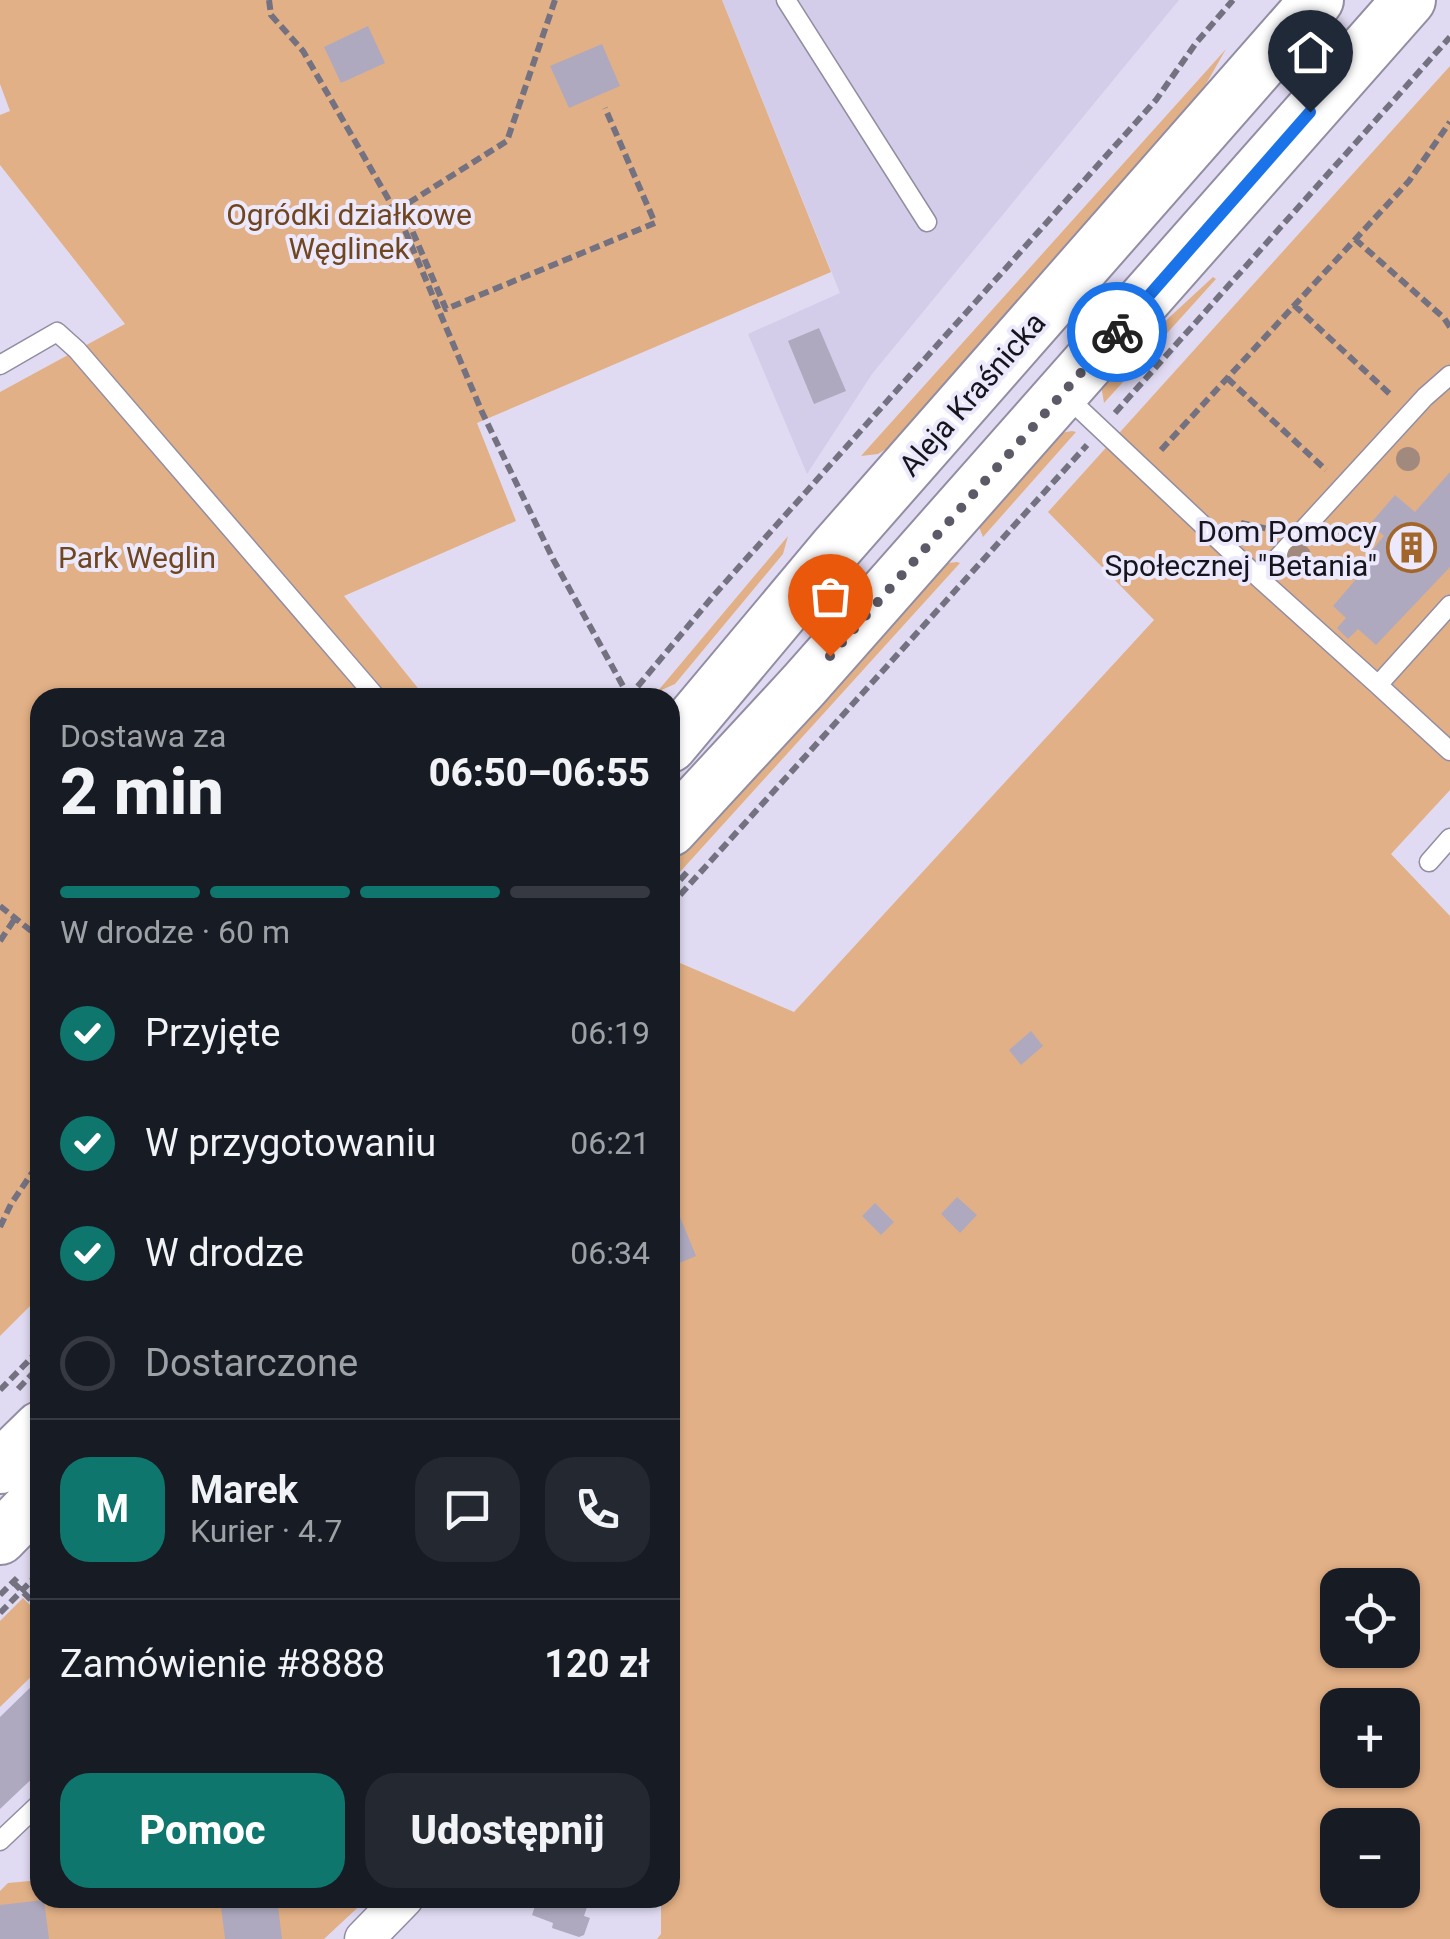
<!DOCTYPE html>
<html lang="pl">
<meta charset="utf-8">
<style>
:root{--surface:#171b24;--page:#242831;--text:#f1f3f6;--muted:#9ea1a6;--line:#363941;--accent:#0f766e}
body{margin:0;font-family:Roboto,sans-serif;background:var(--page);color:var(--text);height:100vh;display:flex;flex-direction:column;font-size:38px;white-space:nowrap}
*{box-sizing:border-box;margin:0}
p{font-size:32px;color:var(--muted)}
.icon{flex:none;width:55px;height:55px;fill:none;stroke:currentColor;stroke-width:2;stroke-linecap:round;stroke-linejoin:round}
.map{position:relative;flex:1;overflow:hidden}
.panel{position:absolute;left:30px;top:688px;width:650px;height:1220px;display:flex;flex-direction:column;background:var(--surface);border-radius:30px;box-shadow:0 2px 8px #0004}
.panel>*{flex:none}
.controls{position:absolute;left:1320px;top:1568px;display:grid;gap:20px}
.controls a{display:grid;place-items:center;width:100px;height:100px;border-radius:20px;background:var(--surface);box-shadow:0 2px 8px #0004;font-size:50px}
.pin{position:absolute;display:grid;place-items:center;width:85px;height:85px;color:#fff;margin:-102px -42px;border-radius:50% 50% 50% 0;rotate:-45deg;box-shadow:0 0 10px #0007}
.pin .icon{rotate:45deg}
.courier{position:absolute;display:grid;place-items:center;width:100px;height:100px;margin:-50px;border:8px solid #1a73e8;border-radius:50%;background:#fff;color:#222;box-shadow:0 2px 12px #0007}
.overview em{font-style:normal;font-weight:800}
.overview div{display:flex;flex-direction:column-reverse}
.overview{display:flex;align-items:center;justify-content:space-between;height:170px;padding:0 30px}
h1{font-size:65px;font-weight:800;line-height:75px}
.bar{display:grid;grid-template-columns:repeat(4,1fr);gap:15px 10px;align-content:center;height:120px;padding:0 30px}
.bar i{height:12px;border-radius:8px;background:var(--line)}
.bar .active{background:var(--accent)}
.bar p{grid-column:span 4}
.line{display:flex;align-items:center;gap:25px;padding:0 30px;border-top:2px solid var(--line)}
.line div{flex:1}
.round{display:grid;place-items:center;flex:none;width:105px;height:105px;border-radius:30px;background:var(--page)}
ol{padding:0 30px;list-style:none}
li{display:flex;align-items:center;gap:30px;height:110px}
li p{margin-inline-start:auto}
li .icon{padding:10px;border-radius:50%;background:var(--accent);color:#fff;stroke-width:4}
li:last-child{color:var(--muted)}
li i{width:55px;height:55px;border:5px solid var(--line);border-radius:50%}
.cta{display:flex;gap:20px;margin-top:auto;padding:20px 30px}
.cta a{flex:1;height:115px;border-radius:30px;background:var(--accent);color:#fff;font-size:40px;font-weight:800;line-height:115px;text-align:center}
.cta a+a{background:var(--page);color:var(--text)}
.map>svg:first-child{display:block}
</style>
<div class="map">
<svg width="1450" height="1939" viewBox="0 0 1450 1939">
<rect width="100%" height="100%" fill="#e0dbf2"/>
<path fill="#d3cdea" d="M722 0H1179L872 374 807 474 748 334 840 293Z"/>
<path fill="#e2b086" fill-rule="evenodd" d="M0 0H722L831 272 477 423 516 521 344 596 425 697 40 698V1296L0 1336V392L125 324 0 165V115L10 111 0 84Z
M1226 49 1186 119 930 407 886 449 878 454 861 456Z
M1450 66V790L1391 854 1450 916V1939H657L661 1934V1898H670V963L673 960 794 1012 1154 620 1048 512ZM1338 1585H1402V1650H1338ZM1338 1705H1402V1770H1338ZM1338 1825H1402V1890H1338Z
M1213 277 1216 279 1104 403 1101 385 1108 374Z
M1072 431 1076 432 983 537 979 527 981 515 1060 433Z
M788 536 783 554 675 684 657 692Z
M957 562 960 563 670 883V859L939 564Z
M23 1598 40 1615V1668L0 1707V1621Z
M40 1880V1898H368L324 1939H0V1891L8 1883Z"/>
<path fill="#aea9bf" d="M368 26 385 63 341 83 324 47Z
M602 44 620 86 569 108 550 66Z
M819 328 846 391 814 404 788 341Z
M1450 472V567L1376 645 1358 629 1348 639 1337 628 1346 618 1333 606 1369 564 1364 560 1384 536 1370 524 1395 495 1415 512Z
M1031 1031 1043 1046 1021 1065 1009 1050Z
M957 1197 977 1215 960 1233 941 1214Z
M875 1203 894 1222 881 1235 862 1216Z
M676 1207 696 1256 670 1267V1210Z
M40 1678V1771L0 1809V1717Z
M220 1898H277L282 1939H225Z
M545 1898H590L584 1916 590 1918 584 1935 579 1937 552 1928 553 1923 532 1915 537 1900 543 1902Z
M44 1900 49 1939H0V1905Z"/>
<g fill="none" stroke-linecap="round" stroke-linejoin="round">
<defs>
<path id="lane" d="M786 0 927 222
M0 365 57 332 77 350 377 698
M1067 397 1259 578 1425 397 1450 375
M1259 578 1378 685 1450 605
M1378 685 1450 751
M1429 862 1450 838
M0 1841 40 1803"/>
<path id="street" d="M364 1939 404 1898"/>
<path id="secondary" d="M670 746 835 549 1317 0
M670 830 804 685 1409 0
M0 1467 40 1428
M0 1538 40 1497"/>
</defs>
<use href="#lane" stroke="#928da2" stroke-width="21"/>
<use href="#street" stroke="#928da2" stroke-width="41"/>
<use href="#secondary" stroke="#928da2" stroke-width="56"/>
<path stroke="#747180" stroke-width="6" stroke-dasharray="10 5" stroke-linecap="butt" d="M269 0 271 15 303 51 401 221 482 412 553 559 629 697
M555 0 507 141 402 207 446 309 655 223 605 108
M1355 239 1444 318 1450 327
M1294 305 1392 396
M1227 378 1326 470
M1115 413 1450 37
M1161 450 1409 181 1450 122
M1241 523 1268 529
M628 698 714 595 1156 100 1196 43 1233 0
M670 891 689 870
M0 906 40 938
M670 906 1087 445
M0 941 14 920
M0 1227 11 1204 40 1161
M18 1389 40 1366
M0 1390 40 1349
M13 1582 40 1609
M0 1595 17 1578
M0 1613 40 1572"/>
<use href="#lane" stroke="#fff" stroke-width="18"/>
<use href="#street" stroke="#fff" stroke-width="38"/>
<use href="#secondary" stroke="#fff" stroke-width="52"/>
</g>
<g fill="#a2897e">
<circle cx="1408" cy="459" r="12"/>
<circle cx="1299" cy="556" r="12"/>
</g>
<g fill="none" stroke-linecap="round" stroke-linejoin="round">
<path stroke="#5d5a67" stroke-width="10" stroke-dasharray="0 18" d="M830 656 1117 332"/>
<path stroke="#1a73e8" stroke-width="12" d="M1117 332 1310 112"/>
</g>
<defs>
<symbol id="building-ring" viewBox="-11 -11 22 22"><circle r="9.5" fill="#ede9fc" stroke="#a3662a" stroke-width="1.5"/><path d="M-4-6H4V6H1V3H-1V6H-4ZM-2.5-4.3h1.7v1.8h-1.7ZM.8-4.3h1.7v1.8H.8ZM-2.5-1h1.7V.8h-1.7ZM.8-1h1.7V.8H.8Z" fill="#a3662a"/></symbol>
</defs>
<g fill-rule="evenodd">
<use href="#building-ring" x="1384" y="520" width="55" height="55"/>
</g>
<g text-anchor="middle" dominant-baseline="central" stroke-width="8" stroke-linejoin="round" paint-order="stroke">
<g font-size="30" fill="#6f461f" stroke="#ede9fc">
<text x="349" y="214">Ogródki działkowe<tspan x="349" dy="34">Węglinek</tspan></text>
<text x="137" y="557">Park Weglin</text>
</g>
<g font-size="30" fill="#16141c" stroke="#ede9fc">
<text transform="translate(972 394) rotate(-49)">Aleja Kraśnicka</text>
</g>
<g font-size="30" fill="#16141c" stroke="#ede9fc" text-anchor="end">
<text x="1377" y="531">Dom Pomocy<tspan x="1377" dy="34">Społecznej "Betania"</tspan></text>
</g>
</g>
</svg>
<div class="controls">
<a><svg class="icon" aria-label="locate" viewBox="0 0 24 24"><circle cx="12" cy="12" r="6"/><path d="M12 2v4M12 18v4M2 12h4M18 12h4"/></svg></a>
<a>+</a>
<a>−</a>
</div>
<div class="pin" style="left:830px;top:656px;background:#ea580c"><svg class="icon" aria-label="bag" viewBox="0 0 24 24"><path d="M5 8h14l-1 12H6zM9 8a3 3 0 0 1 6 0"/></svg></div>
<div class="pin" style="left:1310px;top:112px;background:#1f2937"><svg class="icon" aria-label="home" viewBox="0 0 24 24"><path d="M3 11l9-7 9 7M6 9v11h12V9"/></svg></div>
<div class="courier" style="left:1117px;top:332px"><svg class="icon" aria-label="bike" viewBox="0 0 24 24"><circle cx="6" cy="16" r="4"/><circle cx="18" cy="16" r="4"/><path d="M6 16l4-8h5l3 8M10 8l3 8H6M13 5h3"/></svg></div>
<section class="panel">
<div class="overview"><div><h1>2 min</h1><p>Dostawa za</p></div><em>06:50–06:55</em></div>
<div class="bar"><i class="active"></i><i class="active"></i><i class="active"></i><i></i><p>W drodze · 60 m</p></div>
<ol>
<li><svg class="icon" aria-label="check" viewBox="0 0 24 24"><path d="M5 12l5 5 9-10"/></svg>Przyjęte<p>06:19</p></li>
<li><svg class="icon" aria-label="check" viewBox="0 0 24 24"><path d="M5 12l5 5 9-10"/></svg>W przygotowaniu<p>06:21</p></li>
<li><svg class="icon" aria-label="check" viewBox="0 0 24 24"><path d="M5 12l5 5 9-10"/></svg>W drodze<p>06:34</p></li>
<li><i></i>Dostarczone</li>
</ol>
<div class="line" style="height:180px"><b class="round" style="background:var(--accent);color:#fff">M</b><div><b>Marek</b><p>Kurier · 4.7</p></div><a class="round"><svg class="icon" aria-label="chat" viewBox="0 0 24 24"><path d="M4 5h16v11H9l-5 4z"/></svg></a><a class="round"><svg class="icon" aria-label="phone" viewBox="0 0 24 24"><path d="M5 4h4l2 5-3 2q2 4 5 5l2-3 5 2v4C11 20 4 13 5 4z"/></svg></a></div>
<div class="line" style="height:130px"><div>Zamówienie #8888</div><b>120 zł</b></div>
<div class="cta"><a>Pomoc</a><a>Udostępnij</a></div>
</section>
</div>
